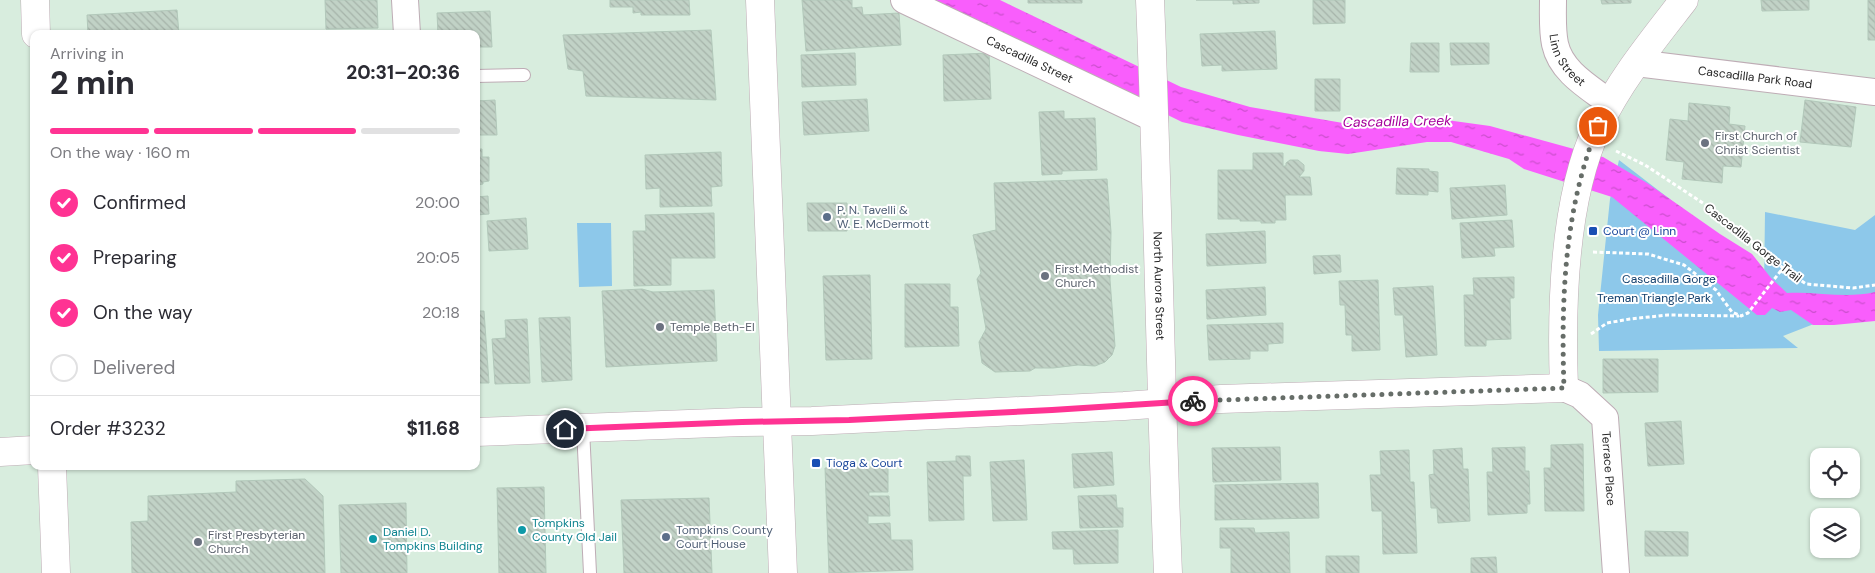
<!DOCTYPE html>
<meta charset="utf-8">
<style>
:root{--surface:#fff;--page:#f2f2f3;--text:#2b2b33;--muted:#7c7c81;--line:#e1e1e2;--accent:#ff3393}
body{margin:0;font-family:"DM Sans",sans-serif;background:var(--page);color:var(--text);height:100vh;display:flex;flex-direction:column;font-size:19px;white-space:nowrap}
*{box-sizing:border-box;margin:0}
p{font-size:16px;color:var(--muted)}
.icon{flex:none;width:28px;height:28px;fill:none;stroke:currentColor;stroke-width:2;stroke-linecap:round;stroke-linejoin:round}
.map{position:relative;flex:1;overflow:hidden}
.drawer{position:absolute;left:30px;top:30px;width:450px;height:440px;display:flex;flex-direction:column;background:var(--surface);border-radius:10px;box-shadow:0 1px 4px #0004}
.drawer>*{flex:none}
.controls{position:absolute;left:1810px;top:448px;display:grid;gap:10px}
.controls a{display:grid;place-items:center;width:50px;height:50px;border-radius:10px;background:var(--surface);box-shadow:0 1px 4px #0004;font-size:25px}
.pin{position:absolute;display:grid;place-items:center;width:42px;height:42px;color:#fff;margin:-21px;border:2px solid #fff;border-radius:50%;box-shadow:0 1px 5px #0007}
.courier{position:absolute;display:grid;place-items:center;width:50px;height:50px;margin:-25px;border:4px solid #ff3393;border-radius:50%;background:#fff;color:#222;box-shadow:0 1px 6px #0007}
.overview em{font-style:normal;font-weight:800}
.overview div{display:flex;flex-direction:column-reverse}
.overview{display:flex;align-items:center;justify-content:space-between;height:85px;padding:0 20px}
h1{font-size:32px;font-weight:800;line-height:38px}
.bar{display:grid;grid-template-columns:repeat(4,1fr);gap:8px 5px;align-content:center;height:60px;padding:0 20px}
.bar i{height:6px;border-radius:4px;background:var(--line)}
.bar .on{background:var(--accent)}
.bar p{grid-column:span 4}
.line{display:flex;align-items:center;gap:12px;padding:0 20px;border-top:1px solid var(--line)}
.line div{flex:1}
ol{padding:0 20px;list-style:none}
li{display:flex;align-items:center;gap:15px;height:55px}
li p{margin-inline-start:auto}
li .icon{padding:5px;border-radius:50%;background:var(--accent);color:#fff;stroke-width:4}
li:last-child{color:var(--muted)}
li i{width:28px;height:28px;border:2px solid var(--line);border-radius:50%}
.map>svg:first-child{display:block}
</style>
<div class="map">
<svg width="1875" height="573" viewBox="0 0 1875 573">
<defs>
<pattern id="water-ripples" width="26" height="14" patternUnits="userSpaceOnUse" patternTransform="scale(1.25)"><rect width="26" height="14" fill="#f95efc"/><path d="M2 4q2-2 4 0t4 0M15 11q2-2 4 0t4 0" fill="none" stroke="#ca4ecc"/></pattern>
<pattern id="building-back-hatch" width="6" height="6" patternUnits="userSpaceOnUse" patternTransform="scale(1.25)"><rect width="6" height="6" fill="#c1d2c6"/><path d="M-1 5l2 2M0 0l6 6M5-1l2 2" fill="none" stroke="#a6b4aa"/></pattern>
</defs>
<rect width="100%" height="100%" fill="#d8edde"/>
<path fill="#8dc8ea" d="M1619 160 1719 237 1764 291 1765 212 1855 230 1875 215V304L1855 308 1783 336 1798 348 1599 351 1598 315 1610 199Z
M611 223 612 286 579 287 577 223Z"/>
<path fill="url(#water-ripples)" d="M933 0H1000L1181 87 1250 107 1343 123H1426L1432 118 1490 126 1603 157 1647 183 1720 234 1752 254 1771 278 1787 293C1817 291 1845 299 1875 292V321L1834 325H1813L1791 310 1780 312 1772 308 1765 315H1757L1612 197 1524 169 1509 159 1451 142H1427L1348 154 1319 151 1238 135 1182 122Z"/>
<path fill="url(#building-back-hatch)" stroke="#b2c8ba" d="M325 0H377L378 28 326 29Z
M610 0H689L690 15H641V12L633 13V7H610Z
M802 0H852V8L862 7 863 15 899 13 901 45 806 51Z
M1028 0H1082V3H1028Z
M1196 0H1259V3L1233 4V0Z
M1313 0H1345V23L1313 24Z
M1601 0H1631V3L1602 4Z
M1761 0H1809V10L1762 11Z
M1868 0H1875V40H1868Z
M177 10 179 34H88L87 15Z
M490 11 492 47H476V34H438L437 13Z
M711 30 716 100 586 96 583 71 568 69 563 35Z
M1275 31 1277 69 1222 71V65L1202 66 1200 34Z
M1411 43H1439V72H1410Z
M1450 43H1489V64L1451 65Z
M855 53 856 85 802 87 801 55Z
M989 53 991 99 944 101 943 55Z
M1315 79H1340V111H1315Z
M867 99 869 131 804 135 802 102Z
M495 100 497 135H476V101Z
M1805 100 1856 107 1851 147 1800 142Z
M1689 103 1730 107 1729 124 1745 126 1741 167 1723 166 1722 183 1682 179 1684 162 1666 160 1670 119 1688 121Z
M1064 111V119L1095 118 1097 170 1062 171V174L1042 175 1039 112Z
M476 149H482V157H489V181L483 182V184L476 185Z
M721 152 722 186 711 187 712 206 660 207V188L646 189 645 155Z
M1253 153H1283V166H1286V163L1290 160H1298L1304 165V171L1299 177H1310L1312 195H1285L1286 220H1275V223H1261V221H1240V219H1218V170H1253Z
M1397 168 1429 169V171L1438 172V192L1428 191V195L1396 194Z
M1107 179 1111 232 1110 280 1115 346 1112 355 1105 362 1095 366 1078 365 1053 368H1035L1030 371 995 372 982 363 979 342 986 329 977 279 981 273 973 235 996 230 994 183Z
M1505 185 1507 215 1452 219 1450 188Z
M488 196 489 214 476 215V197Z
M807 203H847V231H808Z
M714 213 715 258H671V285L634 286 633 231H646L645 215Z
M526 218 528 249 489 251 487 221Z
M1512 220 1514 247 1494 248 1495 256 1462 258 1460 223Z
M1265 231 1266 263 1207 266 1206 234Z
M1340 255 1341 272 1314 274 1313 256Z
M870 275 872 359 826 360 823 276Z
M1514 277V298H1510L1511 339 1486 340V346H1465L1464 295H1474L1473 278Z
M1378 280 1380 350 1352 351V335H1346L1345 305H1340L1339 281Z
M905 284H950V307H958L959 346 905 347Z
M1433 286 1437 355 1406 357 1403 315H1395L1393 288Z
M1265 287 1266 315 1207 319 1206 290Z
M642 289 653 292 714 290 717 361 606 367 602 291Z
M476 311H484L489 383H476Z
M570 317 572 380 542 382 539 318Z
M527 319 530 383 495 384 492 339 506 338 505 320Z
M1283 323V343L1268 344V351H1250V359L1209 360 1207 325Z
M1603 359H1658V392L1603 393Z
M1681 421 1684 464 1648 466 1645 423Z
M1583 444 1584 511H1545L1544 468H1551V445Z
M1280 447 1281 480 1213 482 1212 448Z
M1525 447V471H1529L1530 504H1527V513L1488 515 1487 472H1493L1492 448Z
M1462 448 1463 469H1468L1470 521 1438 523 1437 508H1431L1429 475 1434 474 1433 450Z
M1409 450 1410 482H1414L1417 553 1383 554 1382 511H1372L1370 475H1381L1380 451Z
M1112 452 1114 485 1074 488 1072 454Z
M956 456H970L971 476H963L964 520 929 521 927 462 956 461Z
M1024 460 1027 520 993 521 990 462Z
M888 466V492H869V496H889L890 516H868V524L890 523 891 540H912L913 570 829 573 825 468Z
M305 479 323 496 325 573H132L131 522 148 521V496L236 492V481Z
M1318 483 1319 518 1215 520V485Z
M544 487 546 573H499L497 488Z
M1116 495 1117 508H1123V527L1080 528 1078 496Z
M709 498 712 573H624L621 500Z
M406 503 407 573H341L339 505Z
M1220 528H1254L1255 533 1289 532 1290 573H1231V548H1220Z
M1118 530V563L1074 564 1073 549H1053L1052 532Z
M1645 531 1688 532V556H1645Z
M1326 556H1359V573H1326Z
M1496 557 1497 573H1471V558Z"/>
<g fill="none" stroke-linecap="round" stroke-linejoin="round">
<defs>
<path id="lane" d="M476 76 524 75
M583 429 590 573"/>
<g id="street">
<path d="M405 0 407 34"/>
<path id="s1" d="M904 0 1155 119"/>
<path id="s2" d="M1553 0C1553 14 1552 30 1555 44 1561 72 1589 87 1610 103"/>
<path id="s3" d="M1636 63 1875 92"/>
<path id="s4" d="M1564 388 1580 395 1605 418 1616 573"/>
</g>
<g id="secondary">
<path d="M35 0 36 34"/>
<path d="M760 0 783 573"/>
<path id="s5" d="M1150 0C1158 191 1160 382 1168 573"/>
<path d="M476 432 742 422 812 421 1124 406 1221 399 1564 388C1561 308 1563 199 1598 126 1620 80 1653 40 1684 0"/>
<path d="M0 452 34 450"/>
<path d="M52 466 56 573"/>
</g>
</defs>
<use href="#lane" stroke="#beacb5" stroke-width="14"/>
<use href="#street" stroke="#beacb5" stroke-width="28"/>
<use href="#secondary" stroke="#beacb5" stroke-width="29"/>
<path stroke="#fff" stroke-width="3" stroke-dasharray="4 2.5" stroke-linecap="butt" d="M1616 151 1645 165 1718 213 1783 268 1806 284 1853 288 1875 285
M1593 252 1648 254 1684 265 1716 290 1732 312 1741 316 1748 313 1783 268
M1591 334 1607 323 1630 319 1668 315 1739 316"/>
<use href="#lane" stroke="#fff" stroke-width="12"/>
<use href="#street" stroke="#fff" stroke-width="26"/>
<use href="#secondary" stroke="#fff" stroke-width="28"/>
</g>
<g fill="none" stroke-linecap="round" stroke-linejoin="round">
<path stroke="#666d68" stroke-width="5" stroke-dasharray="0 9" d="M1193 401 1564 388C1561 300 1564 209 1598 126"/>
<path stroke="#ff3393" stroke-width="6" d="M565 429 742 422 849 420 1052 410 1193 401"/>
</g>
<g fill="#6b7280" stroke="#fff" stroke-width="2">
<circle cx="1705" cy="143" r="5"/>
<circle cx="1045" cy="276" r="5"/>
<circle cx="660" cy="327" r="5"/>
<circle cx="198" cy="542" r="5"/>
</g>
<g fill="#5c6f8a" stroke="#fff" stroke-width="2">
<circle cx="827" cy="217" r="5"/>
<circle cx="666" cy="537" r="5"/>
</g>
<g fill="#1a4fb4" stroke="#fff" stroke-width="2">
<rect x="1588" y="226" width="10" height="10" rx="2.5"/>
<rect x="811" y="458" width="10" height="10" rx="2.5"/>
</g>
<g fill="#0f9aa8" stroke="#fff" stroke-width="2">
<circle cx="522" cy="530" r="5"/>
<circle cx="373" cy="539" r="5"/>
</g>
<g text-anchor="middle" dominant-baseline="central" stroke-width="4" stroke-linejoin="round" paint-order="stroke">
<g font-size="12" fill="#282828" stroke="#fff">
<text stroke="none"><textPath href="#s2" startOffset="64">Linn Street</textPath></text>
<text stroke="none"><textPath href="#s1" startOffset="139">Cascadilla Street</textPath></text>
<text stroke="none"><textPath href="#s3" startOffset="120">Cascadilla Park Road</textPath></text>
<text transform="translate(1753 243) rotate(38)">Cascadilla Gorge Trail</text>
<text stroke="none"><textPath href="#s5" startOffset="286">North Aurora Street</textPath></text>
<text stroke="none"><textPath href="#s4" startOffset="102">Terrace Place</textPath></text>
</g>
<g font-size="12" fill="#5b616d" stroke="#fff" text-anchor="start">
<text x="1715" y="136">First Church of<tspan x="1715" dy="14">Christ Scientist</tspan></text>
<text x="1055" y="269">First Methodist<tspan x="1055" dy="14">Church</tspan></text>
<text x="670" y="327">Temple Beth-El</text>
<text x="208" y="535">First Presbyterian<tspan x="208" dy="14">Church</tspan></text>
</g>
<g font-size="12" fill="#4e5e75" stroke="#fff" text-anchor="start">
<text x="837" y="210">P. N. Tavelli &amp;<tspan x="837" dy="14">W. E. McDermott</tspan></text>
<text x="676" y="530">Tompkins County<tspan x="676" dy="14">Court House</tspan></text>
</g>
<g font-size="12" fill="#164399" stroke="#fff" text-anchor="start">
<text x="1603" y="231">Court @ Linn</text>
<text x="826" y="463">Tioga &amp; Court</text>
</g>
<g font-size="12" fill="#113e6c" stroke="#fff">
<text x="1669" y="279">Cascadilla Gorge</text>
<text x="1654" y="298">Treman Triangle Park</text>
</g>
<g font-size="12" fill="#0d838f" stroke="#fff" text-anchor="start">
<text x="532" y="523">Tompkins<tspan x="532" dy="14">County Old Jail</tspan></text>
<text x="383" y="532">Daniel D.<tspan x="383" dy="14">Tompkins Building</tspan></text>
</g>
<g font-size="14" font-style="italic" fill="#a5009b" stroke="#fff">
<text transform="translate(1397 121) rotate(-1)">Cascadilla Creek</text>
</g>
</g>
</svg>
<div class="controls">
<a><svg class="icon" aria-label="locate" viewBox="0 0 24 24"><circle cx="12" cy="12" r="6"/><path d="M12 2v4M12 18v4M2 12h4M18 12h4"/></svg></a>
<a><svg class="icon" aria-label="layers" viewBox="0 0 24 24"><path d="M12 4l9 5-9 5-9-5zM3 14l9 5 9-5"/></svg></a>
</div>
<div class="pin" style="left:1598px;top:126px;background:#ea580c"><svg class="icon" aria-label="bag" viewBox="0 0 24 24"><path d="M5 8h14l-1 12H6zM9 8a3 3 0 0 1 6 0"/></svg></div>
<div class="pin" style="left:565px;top:429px;background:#1f2937"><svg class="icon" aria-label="home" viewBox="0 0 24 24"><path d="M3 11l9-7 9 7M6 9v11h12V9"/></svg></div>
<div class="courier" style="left:1193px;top:401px"><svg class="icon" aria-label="bike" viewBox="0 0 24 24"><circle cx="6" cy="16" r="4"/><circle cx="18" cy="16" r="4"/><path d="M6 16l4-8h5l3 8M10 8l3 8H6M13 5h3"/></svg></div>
<section class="drawer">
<div class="overview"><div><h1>2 min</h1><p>Arriving in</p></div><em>20:31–20:36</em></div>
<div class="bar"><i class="on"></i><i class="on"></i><i class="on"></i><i></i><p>On the way · 160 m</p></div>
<ol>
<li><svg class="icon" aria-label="check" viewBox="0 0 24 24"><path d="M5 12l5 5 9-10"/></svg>Confirmed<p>20:00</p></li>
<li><svg class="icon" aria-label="check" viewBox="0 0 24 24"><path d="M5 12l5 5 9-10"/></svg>Preparing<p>20:05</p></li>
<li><svg class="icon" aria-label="check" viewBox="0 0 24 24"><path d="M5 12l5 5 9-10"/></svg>On the way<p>20:18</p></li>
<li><i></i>Delivered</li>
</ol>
<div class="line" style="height:65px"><div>Order #3232</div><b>$11.68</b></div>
</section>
</div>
